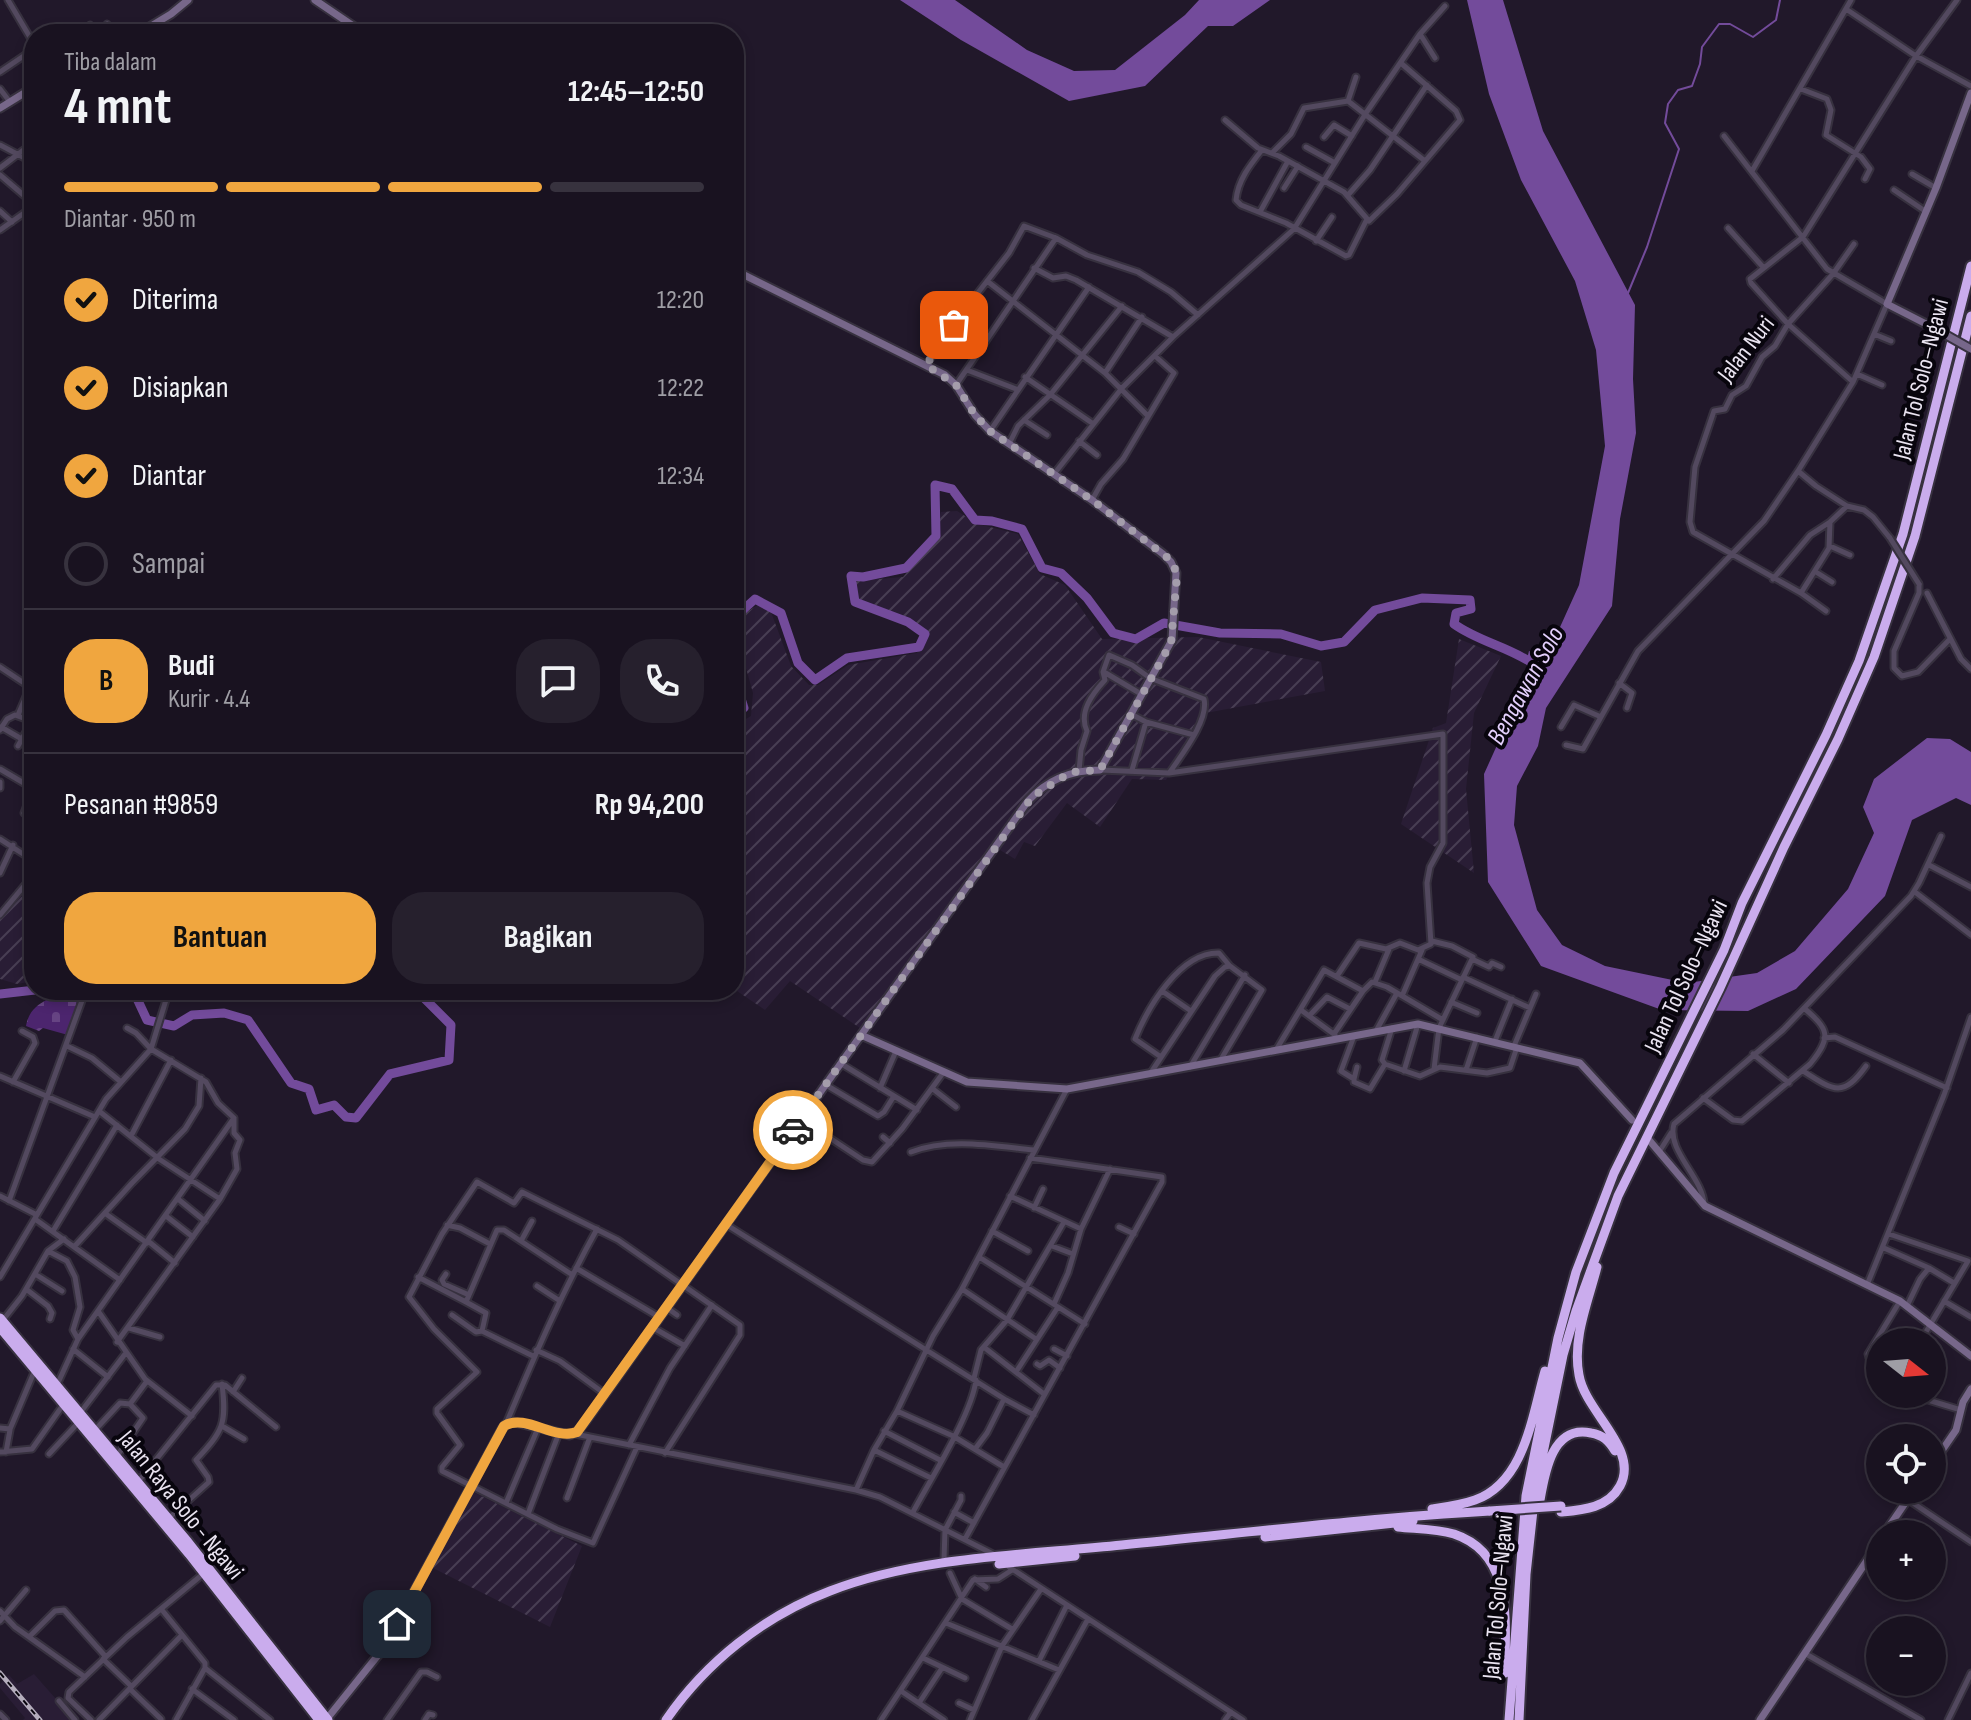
<!DOCTYPE html>
<html lang="id">
<meta charset="utf-8">
<style>
:root{--surface:#191220;--page:#26202d;--text:#f1f3f6;--muted:#9f9ea5;--line:#37323e;--accent:#f0a63f}
body{margin:0;font-family:"Sofia Sans Condensed",sans-serif;background:var(--page);color:var(--text);height:100vh;display:flex;flex-direction:column;font-size:30px;white-space:nowrap}
*{box-sizing:border-box;margin:0}
p{font-size:26px;color:var(--muted)}
.icon{flex:none;width:44px;height:44px;fill:none;stroke:currentColor;stroke-width:2;stroke-linecap:round;stroke-linejoin:round}
.map{position:relative;flex:1;overflow:hidden}
.side{position:absolute;left:24px;top:24px;width:720px;height:976px;display:flex;flex-direction:column;background:var(--surface);border-radius:32px;box-shadow:0 4px 12px #0003,0 0 0 2px var(--line)}
.side>*{flex:none}
.needle{width:52px;rotate:107deg}
.buttons{position:absolute;left:1866px;top:1328px;display:grid;gap:16px}
.buttons a{display:grid;place-items:center;width:80px;height:80px;border-radius:50%;background:var(--surface);box-shadow:0 4px 12px #0003,0 0 0 2px var(--line);font-size:40px}
.pin{position:absolute;display:grid;place-items:center;width:68px;height:68px;color:#fff;margin:-34px;border-radius:16px;box-shadow:0 4px 12px #0006}
.courier{position:absolute;display:grid;place-items:center;width:80px;height:80px;margin:-40px;border:6px solid #f0a63f;border-radius:50%;background:#fff;color:#222;box-shadow:0 2px 10px #0007}
.headline em{font-style:normal;font-weight:700}
.headline div{display:flex;flex-direction:column-reverse}
.headline{display:flex;align-items:center;justify-content:space-between;height:136px;padding:0 40px}
h1{font-size:52px;font-weight:700;line-height:60px}
.bar{display:grid;grid-template-columns:repeat(4,1fr);gap:12px 8px;align-content:center;height:96px;padding:0 40px}
.bar i{height:10px;border-radius:6px;background:var(--line)}
.bar .on{background:var(--accent)}
.bar p{grid-column:span 4}
.line{display:flex;align-items:center;gap:20px;padding:0 40px;border-top:2px solid var(--line)}
.line div{flex:1}
.round{display:grid;place-items:center;flex:none;width:84px;height:84px;border-radius:32px;background:var(--page)}
ol{padding:0 40px;list-style:none}
li{display:flex;align-items:center;gap:24px;height:88px}
li p{margin-inline-start:auto}
li .icon{padding:8px;border-radius:50%;background:var(--accent);color:#111;stroke-width:4}
li:last-child{color:var(--muted)}
li i{width:44px;height:44px;border:4px solid var(--line);border-radius:50%}
.button{display:flex;gap:16px;margin-top:auto;padding:16px 40px}
.button a{flex:1;height:92px;border-radius:32px;background:var(--accent);color:#111;font-size:32px;font-weight:700;line-height:92px;text-align:center}
.button a+a{background:var(--page);color:var(--text)}
.map>svg:first-child{display:block}
</style>
<div class="map">
<svg width="1971" height="1720" viewBox="0 0 1971 1720">
<defs>
<pattern id="industrial-furrows" width="10" height="10" patternUnits="userSpaceOnUse" patternTransform="scale(2)"><rect width="10" height="10" fill="#291d35"/><path d="M-1 1l2-2M0 10L10 0M9 11l2-2" fill="none" stroke="#483e53"/></pattern>
<pattern id="cemetery-stones" width="16" height="16" patternUnits="userSpaceOnUse" patternTransform="scale(2)"><rect width="16" height="16" fill="#4c256e"/><path d="M2 7V4a2 2 0 0 1 4 0v3zM10 15v-3a2 2 0 0 1 4 0v3z" fill="#664483"/></pattern>
</defs>
<rect width="100%" height="100%" fill="#21182a"/>
<path fill="#291d35" d="M34 1674 56 1699 73 1720H23L25 1718 0 1688V1684L9 1675 17 1684Z"/>
<path fill="url(#industrial-furrows)" d="M957 511 978 524 1018 534 1040 574 1065 585 1102 639 1198 637 1321 662 1325 691 1200 714 1166 780 1132 779 1100 827 1067 803 1035 846 1024 842 1015 859 995 847 860 1028 790 981 765 1010 734 989V726L751 716 753 693 738 640 742 615 758 605 771 612 791 666 809 685H818L848 665 917 653 929 631 857 598 854 581 903 577 938 537 941 512Z
M1459 639 1501 656 1474 713 1466 789 1474 873 1401 824 1433 728 1446 723Z
M34 873V981L17 984 0 979V914Z
M469 1490 582 1546 550 1627 433 1568Z"/>
<path fill="url(#cemetery-stones)" d="M73 990H82L68 1035 43 1028 39 1031 26 1026C30 1002 53 997 73 990Z"/>
<path fill="#734b9b" d="M900 0H955L1027 50 1074 71 1115 70 1185 15 1199 0H1270L1233 26H1208L1145 86 1069 101 961 40Z
M1467 0H1503L1543 131 1635 305 1633 379 1636 433 1620 519 1612 606 1546 708 1538 746 1517 786 1514 825 1537 910 1562 945 1605 966 1687 983 1757 973 1795 951 1848 889 1874 833 1863 807 1874 779 1927 738 1950 739 1971 752V805L1956 798 1912 820 1885 896 1796 989 1748 1011 1662 1010 1541 966 1488 882 1484 774 1531 670 1526 663 1529 651 1541 657 1556 636 1579 585 1605 446 1596 350 1575 281 1521 180 1489 94Z"/>
<g fill="none" stroke-linecap="round" stroke-linejoin="round">
<path stroke="#734b9b" stroke-width="2" d="M1628 293 1647 247 1679 149 1665 123 1668 104 1678 90 1692 86 1700 64 1702 47 1719 24H1730L1753 37 1776 20 1780 0"/>
<path stroke="#734b9b" stroke-width="9" d="M734 618 755 599 781 613 798 663 815 680 847 658 919 647 925 634 908 622 855 602 851 576 863 577 906 568 936 536 935 485 952 489 975 520 992 521 1022 529 1042 568 1061 573 1087 598 1113 633 1136 639 1164 623 1220 633 1281 634 1321 646 1344 642 1375 610 1422 598 1470 600 1471 609 1456 613 1454 624C1479 642 1510 647 1535 665
M734 676 744 708 734 713
M133 990 147 1020 174 1026 192 1015 224 1013 248 1020 291 1083 309 1089 316 1110 334 1105 346 1117 356 1118 390 1074 449 1060 451 1025 418 992 423 990
M0 994 35 990"/>
<defs>
<path id="street" d="M8 0 34 44
M1846 9 1916 56 1971 86
M107 24 113 34
M90 25 94 34
M1420 34 1435 58
M0 72 34 49
M0 89 10 102
M1801 89 1827 99 1831 110 1826 135 1861 157 1870 169 1865 179
M1348 101 1356 77
M1225 120 1258 148 1279 156 1344 192 1369 221 1397 194 1460 120 1456 111 1402 64
M1324 137 1334 125 1352 136
M0 145 34 163
M1306 147 1335 163
M1262 150C1250 165 1238 180 1236 200L1241 205 1286 223 1346 256 1349 255 1367 219
M1272 153 1291 134 1304 108 1348 101 1425 161
M0 168 34 142
M1752 171 1851 0
M1912 174 1936 188
M0 175 34 204
M28 184 34 178
M1284 188 1298 166
M1894 190 1925 211
M1348 195 1370 170 1427 85
M0 211 12 222
M1260 212 1288 161
M1728 228 1763 267
M0 230 34 206
M1316 241 1332 217
M1034 268 1053 278 1066 276 1076 280 1173 337
M987 281 1105 373 1147 415
M1874 334 1891 341
M926 365 970 303 1009 253 1024 226 1056 238 1087 255 1138 272 1171 292 1198 315
M967 370 1016 389
M1105 373 1142 317
M1857 374 1882 385
M1025 377 1092 423
M1853 382 1788 324 1751 283 1750 279 1803 237 1916 56 1957 0
M956 385 1056 238
M1024 420 1047 435
M990 431 1089 287
M1079 441 1097 455
M1009 444 1018 426 1050 395 1122 306
M1798 471 1816 486 1847 506 1864 510 1873 517 1890 538
M1054 474 1122 388 1173 337 1294 229 1366 113 1420 34 1445 6
M1092 500 1101 484 1123 459 1174 373 1155 356
M1830 546 1850 555
M1816 572 1832 582
M1773 579 1810 535 1830 522
M1919 584V593L1894 651V668L1902 676 1918 672 1950 639
M1801 593 1829 548 1830 522 1847 506
M1927 593 1961 659 1971 669
M1826 611 1801 593 1693 532 1690 522 1695 467 1714 411 1725 409 1732 395 1746 386 1762 357 1775 346 1788 324 1833 274 1854 244
M0 667 30 687 18 715
M1104 672 1141 694
M1619 683 1632 693 1627 708
M1131 714 1146 722 1194 735
M1 727 20 738
M1561 727 1574 705 1601 717
M0 730 7 719 15 715 34 722
M1566 745 1583 749 1638 651 1764 521 1798 471 1853 382 1887 304 1827 269 1724 136
M18 746 32 721
M0 769 34 789
M1101 770 1169 773 1443 734V843L1430 867 1427 883 1431 944 1418 950 1400 943 1386 949 1359 943 1337 976
M1132 770 1146 722
M1079 771 1081 750 1087 731C1078 712 1093 693 1105 680L1103 672 1109 655 1132 665 1150 678 1204 699C1209 720 1182 754 1170 772
M0 782V788
M24 813 33 788
M0 839 34 861
M1929 865 1971 887
M0 873 13 845
M1915 892 1971 935
M0 915 34 874
M1432 941 1452 946 1473 957 1439 1028 1434 1069
M1418 959 1462 980
M1472 959 1489 967 1492 963 1501 967
M1463 977 1530 1008
M1375 982 1389 949
M1162 991 1191 1011
M1402 996 1422 950
M1451 1002 1477 1013
M1301 1010 1335 1035
M1309 1016 1327 997 1350 1009
M1376 1031 1397 993
M1334 1034 1363 991 1372 982 1387 987 1443 1020
M1354 1036 1341 1071 1354 1079V1082L1370 1089 1385 1064 1420 1076 1440 1067 1487 1073 1510 1068 1517 1047
M1824 1038 1835 1037 1947 1088
M1495 1041 1512 999
M67 1046 92 1058 121 1082
M1514 1046 1536 994
M1276 1050 1324 970 1363 991
M1753 1054 1789 1083
M1161 1057 1135 1039C1148 1007 1180 952 1219 953L1229 965
M840 1063 917 1110
M1385 1064 1382 1060 1392 1028
M1190 1067 1245 975
M1466 1070 1477 1037
M1404 1071 1418 1024
M1803 1071C1834 1091 1843 1098 1866 1066
M1150 1074 1215 976 1225 967 1230 966 1262 990 1220 1061
M0 1076 95 1117
M1354 1079 1357 1067
M13 1082 35 1043 33 1037 22 1031
M826 1085 878 1116 884 1112 894 1096
M880 1088 896 1051
M933 1089 956 1107
M1703 1098 1733 1120 1742 1121 1810 1064C1833 1036 1828 1029 1804 1008
M99 1111 159 1159 220 1199
M801 1119 863 1160 872 1162 902 1129 943 1073
M132 1134 171 1060
M883 1137 890 1143
M911 1152C948 1137 995 1146 1034 1150
M1659 1152 1671 1133
M0 1196 37 1215
M1010 1196 1081 1229
M178 1199 205 1221
M9 1201 83 998
M1704 1204C1703 1178 1666 1150 1674 1124L1783 1030 1911 896 1919 883 1941 836
M1034 1208 1043 1189
M106 1214 147 1243
M166 1216 193 1237
M35 1219 120 1280
M447 1225 460 1228 490 1244
M727 1225 1006 1400 1034 1415
M1119 1227 1134 1234
M53 1231 117 1125
M992 1231 1028 1251
M1889 1234 1968 1261 1920 1342
M148 1241 175 1263
M521 1241 532 1221
M1052 1246 1073 1254
M74 1247 132 1183 185 1129 199 1106 201 1078
M1884 1248 1929 1268 1920 1279 1907 1306
M48 1251 67 1261 75 1277 80 1307 73 1330 78 1339
M979 1257 1085 1324
M576 1268 659 1317
M1929 1268 1954 1283
M35 1274 62 1291
M446 1274 442 1280 444 1284 469 1295
M0 1277 106 1099 151 1049 169 990
M418 1277 466 1302
M1867 1285 1944 1095 1971 1017
M537 1286 560 1301
M26 1289 48 1306 52 1313 50 1319
M962 1289 1036 1339
M1944 1301 1971 1317
M1054 1304 1068 1273 1081 1229 1110 1169
M667 1308 677 1315
M98 1311 145 1379 192 1416
M452 1315 476 1332 482 1331
M3 1320 22 1296 48 1251 64 1239
M652 1327 685 1346
M129 1328 160 1337
M117 1342 220 1199 237 1169 235 1153 240 1140 234 1133V1118L218 1103 206 1082 151 1049 136 1033 127 1028
M985 1348 1044 1394
M73 1349 108 1377
M1054 1349 1067 1356
M536 1350 560 1361 605 1394
M533 1356 482 1331 486 1313 466 1302 497 1230H504L571 1274
M1037 1364 1040 1366 1049 1360 1060 1368
M1880 1370 1869 1358 1868 1354 1900 1301
M1016 1372 1058 1307
M974 1378 981 1350 1007 1320 1064 1222
M57 1385 78 1339 234 1118
M233 1392 242 1378
M1908 1394 1961 1410
M897 1411 953 1436 1004 1467
M80 1413 125 1354
M506 1424C534 1357 562 1292 597 1229
M222 1426 244 1439
M0 1428 10 1429 35 1370
M95 1430 120 1403 130 1404
M884 1431 940 1460
M575 1434 856 1490 880 1497 995 1555
M629 1445 670 1368 712 1305
M637 1447 593 1543 557 1529 442 1471V1467L460 1445 437 1413V1409L477 1372 434 1329 409 1297 442 1234 477 1182 514 1203 522 1192 618 1240 740 1325V1335L665 1453
M975 1449 987 1433 1004 1399
M874 1450 931 1478
M0 1452 32 1449 63 1405
M6 1452 10 1430
M49 1454 78 1423
M117 1456 143 1418 130 1404 147 1381
M138 1482 216 1385H225L276 1427
M856 1490 874 1450 897 1411 933 1336 962 1289 1067 1089
M567 1498 590 1437
M1907 1499 1971 1542
M506 1503 538 1428
M913 1512C930 1480 972 1414 976 1380
M954 1512 974 1523
M528 1514 559 1433
M169 1518 209 1482 208 1477 196 1460C223 1431 227 1424 222 1384
M965 1539 1162 1182V1177L1030 1158
M944 1559 945 1530 961 1500V1496
M1009 1567 1243 1720
M950 1573 962 1599 1012 1629
M975 1579 986 1587
M162 1610 205 1663V1668L270 1720
M0 1611 15 1627 85 1677
M0 1621 26 1590
M946 1623 1059 1670
M29 1637 55 1611 64 1610 106 1657
M1806 1654 1921 1720
M923 1658 965 1678
M103 1659 131 1686
M1039 1661 1067 1605
M130 1689 161 1719
M192 1689 234 1720
M901 1691 944 1720
M59 1701 75 1720
M919 1703 942 1668
M959 1703 974 1710
M0 1714 6 1720
M91 1720 68 1698 69 1692 127 1637 203 1574
M99 1720 181 1636
M176 1720 205 1668
M387 1720 421 1672H427L437 1677
M425 1720 429 1714 433 1715
M881 1720 973 1580 998 1579 1012 1570
M970 1720 1002 1646 1041 1589
M1032 1720 1088 1619
M1225 1720 1231 1712
M1948 1720 1971 1673"/>
<path id="secondary" d="M315 0 365 34
M138 34 171 14 188 0
M0 108 34 87
M1932 327 1887 304 1936 188 1971 93
M861 1035 967 1082 1067 1089 1418 1024 1580 1063 1632 1120
M1649 1140 1705 1206 1900 1301 1971 1356
M1932 1465 1956 1430 1963 1402 1971 1389
M1884 1534 1914 1490
M326 1720 383 1649 502 1429 506 1424 514 1422 569 1435 577 1432 585 1422 1028 801C1047 780 1072 770 1100 770L1172 640 1176 573 1171 562 1163 554 1092 500 990 431 975 415 956 385 945 375 734 270
M1760 1720 1880 1541"/>
<path id="highway" d="M0 1318 188 1542 328 1720
M1 1329 189 1554 319 1720
M1539 1506C1544 1478 1550 1424 1591 1433 1603 1435 1609 1441 1615 1451
M1432 1509C1446 1507 1461 1505 1475 1500 1525 1482 1532 1416 1545 1371
M1561 1512C1583 1510 1608 1508 1620 1486 1640 1449 1585 1412 1579 1375 1572 1339 1588 1302 1597 1267
M1398 1527C1417 1529 1436 1529 1454 1534 1514 1554 1505 1622 1505 1673
M1265 1537 1413 1521
M999 1564 1075 1556
M666 1720C706 1662 764 1616 830 1591 919 1556 1028 1555 1122 1545 1245 1533 1367 1518 1490 1511
M1509 1720 1526 1496 1558 1338 1576 1272 1614 1173 1724 950 1742 903 1826 735 1859 661 1903 534 1971 266
M1519 1720 1526 1574 1535 1492 1563 1355 1576 1311 1618 1196 1720 988 1784 847 1838 739 1874 657 1915 536 1971 316"/>
</defs>
<use href="#street" stroke="#37313f" stroke-width="9"/>
<use href="#secondary" stroke="#37313f" stroke-width="11"/>
<use href="#highway" stroke="#37313f" stroke-width="13"/>
<use href="#street" stroke="#53495f" stroke-width="5"/>
<use href="#secondary" stroke="#77678a" stroke-width="7"/>
<use href="#highway" stroke="#caaced" stroke-width="9"/>
<defs>
<path id="rail" d="M0 1673 40 1720"/>
</defs>
<use href="#rail" stroke="#b4adbc" stroke-width="5"/>
<use href="#rail" stroke="#08050d" stroke-width="2" stroke-dasharray="6" stroke-linecap="butt"/>
<defs>
<path id="street-bridge" d="M1890 538 1919 584"/>
<path id="secondary-bridge" d="M1932 327 1971 349"/>
<path id="highway-bridge" d="M1490 1511 1561 1506"/>
</defs>
<use href="#street-bridge" stroke="#37313f" stroke-width="9" stroke-linecap="butt"/>
<use href="#secondary-bridge" stroke="#37313f" stroke-width="11" stroke-linecap="butt"/>
<use href="#highway-bridge" stroke="#37313f" stroke-width="13" stroke-linecap="butt"/>
<use href="#street-bridge" stroke="#53495f" stroke-width="5"/>
<use href="#secondary-bridge" stroke="#77678a" stroke-width="7"/>
<use href="#highway-bridge" stroke="#caaced" stroke-width="9"/>
</g>
<g fill="none" stroke-linecap="round" stroke-linejoin="round">
<path stroke="#a49dab" stroke-width="8" stroke-dasharray="0 14.4" d="M793 1130 1032 797 1071 772 1100 770 1171 643 1177 576 1175 569 1168 558 1092 500 990 431 975 415 956 385 926 365 954 325"/>
<path stroke="#f0a63f" stroke-width="10" d="M397 1624 504 1426C526 1413 554 1441 577 1432L793 1130"/>
</g>
<g text-anchor="middle" dominant-baseline="central" stroke-width="8" stroke-linejoin="round" paint-order="stroke">
<g font-size="24" fill="#eae4f1" stroke="#08050d">
<text transform="translate(1746 349) rotate(-52)">Jalan Nuri</text>
<text transform="translate(1921 379) rotate(-76)">Jalan Tol Solo–Ngawi</text>
<text transform="translate(1686 976) rotate(-65)">Jalan Tol Solo–Ngawi</text>
<text transform="translate(181 1505) rotate(51)">Jalan Raya Solo - Ngawi</text>
<text transform="translate(1498 1597) rotate(-85)">Jalan Tol Solo–Ngawi</text>
</g>
<g font-size="26" font-style="italic" fill="#e4d0fd" stroke="#08050d">
<text transform="translate(1526 686) rotate(-61)">Bengawan Solo</text>
</g>
</g>
</svg>
<div class="buttons">
<a><svg class="needle" viewBox="-14 -14 28 28"><path d="M0-13l5 13h-10z" fill="#e53935"/><path d="M0 13l5-13h-10z" fill="#9f9ea5"/></svg></a>
<a><svg class="icon" aria-label="locate" viewBox="0 0 24 24"><circle cx="12" cy="12" r="6"/><path d="M12 2v4M12 18v4M2 12h4M18 12h4"/></svg></a>
<a>+</a>
<a>−</a>
</div>
<div class="pin" style="left:954px;top:325px;background:#ea580c"><svg class="icon" aria-label="bag" viewBox="0 0 24 24"><path d="M5 8h14l-1 12H6zM9 8a3 3 0 0 1 6 0"/></svg></div>
<div class="pin" style="left:397px;top:1624px;background:#1f2937"><svg class="icon" aria-label="home" viewBox="0 0 24 24"><path d="M3 11l9-7 9 7M6 9v11h12V9"/></svg></div>
<div class="courier" style="left:793px;top:1130px"><svg class="icon" aria-label="car" viewBox="0 0 24 24"><path d="M5 17H2v-5l4-1 3-4h7l3 4 3 1v5h-3M9 17h6M6 11h13"/><circle cx="7" cy="17" r="2"/><circle cx="17" cy="17" r="2"/></svg></div>
<section class="side">
<div class="headline"><div><h1>4 mnt</h1><p>Tiba dalam</p></div><em>12:45–12:50</em></div>
<div class="bar"><i class="on"></i><i class="on"></i><i class="on"></i><i></i><p>Diantar · 950 m</p></div>
<ol>
<li><svg class="icon" aria-label="check" viewBox="0 0 24 24"><path d="M5 12l5 5 9-10"/></svg>Diterima<p>12:20</p></li>
<li><svg class="icon" aria-label="check" viewBox="0 0 24 24"><path d="M5 12l5 5 9-10"/></svg>Disiapkan<p>12:22</p></li>
<li><svg class="icon" aria-label="check" viewBox="0 0 24 24"><path d="M5 12l5 5 9-10"/></svg>Diantar<p>12:34</p></li>
<li><i></i>Sampai</li>
</ol>
<div class="line" style="height:144px"><b class="round" style="background:var(--accent);color:#111">B</b><div><b>Budi</b><p>Kurir · 4.4</p></div><a class="round"><svg class="icon" aria-label="chat" viewBox="0 0 24 24"><path d="M4 5h16v11H9l-5 4z"/></svg></a><a class="round"><svg class="icon" aria-label="phone" viewBox="0 0 24 24"><path d="M5 4h4l2 5-3 2q2 4 5 5l2-3 5 2v4C11 20 4 13 5 4z"/></svg></a></div>
<div class="line" style="height:104px"><div>Pesanan #9859</div><b>Rp 94,200</b></div>
<div class="button"><a>Bantuan</a><a>Bagikan</a></div>
</section>
</div>
